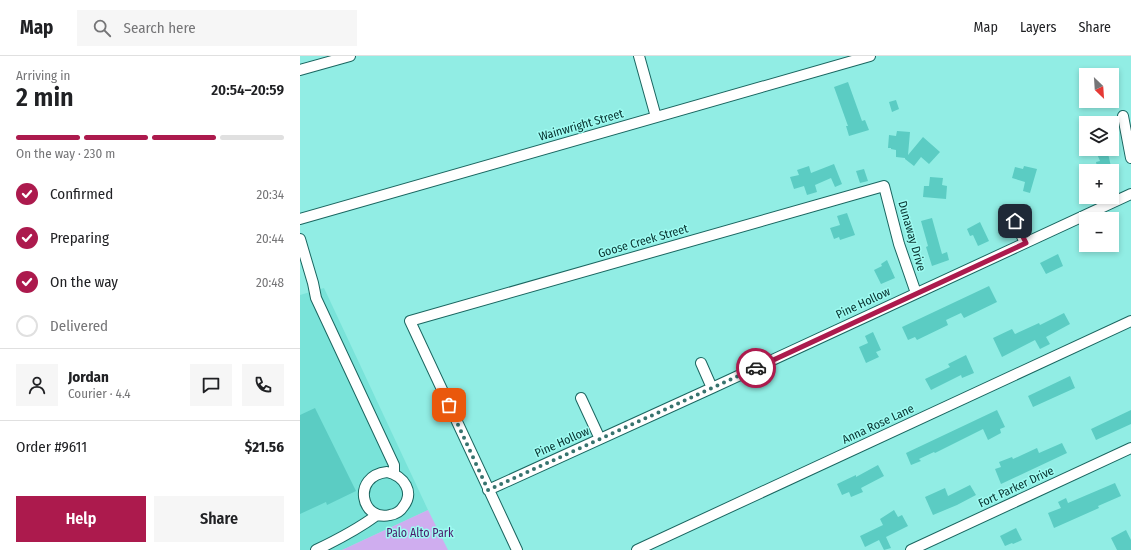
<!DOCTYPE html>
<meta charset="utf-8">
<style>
:root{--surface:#fff;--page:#f6f6f6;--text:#202124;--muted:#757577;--line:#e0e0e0;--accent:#ac1a4d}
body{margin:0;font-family:"Fira Sans Condensed",sans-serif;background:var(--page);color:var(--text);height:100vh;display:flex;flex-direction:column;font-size:15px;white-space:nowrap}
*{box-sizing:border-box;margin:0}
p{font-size:13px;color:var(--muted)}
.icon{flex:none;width:22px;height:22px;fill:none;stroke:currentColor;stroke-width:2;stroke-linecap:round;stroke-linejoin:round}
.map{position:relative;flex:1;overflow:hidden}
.drawer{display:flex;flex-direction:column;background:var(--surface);width:300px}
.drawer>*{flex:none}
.needle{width:26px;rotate:155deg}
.buttons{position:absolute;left:779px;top:12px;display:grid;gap:8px}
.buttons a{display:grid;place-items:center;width:40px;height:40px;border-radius:0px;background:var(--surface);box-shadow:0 2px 6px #0003;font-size:20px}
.pin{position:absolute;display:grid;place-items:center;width:34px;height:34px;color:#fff;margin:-17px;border-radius:8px;box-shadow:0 2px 6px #0006}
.courier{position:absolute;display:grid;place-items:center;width:40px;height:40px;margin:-20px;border:3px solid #ac1a4d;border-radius:50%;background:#fff;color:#222;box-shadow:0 1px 5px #0007}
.summary em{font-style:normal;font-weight:600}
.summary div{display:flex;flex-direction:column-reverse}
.summary{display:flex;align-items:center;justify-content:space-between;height:68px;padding:0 16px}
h1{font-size:26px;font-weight:600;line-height:30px}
.bar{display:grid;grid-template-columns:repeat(4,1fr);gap:6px 4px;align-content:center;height:48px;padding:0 16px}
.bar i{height:5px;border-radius:3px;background:var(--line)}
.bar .current{background:var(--accent)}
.bar p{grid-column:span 4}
.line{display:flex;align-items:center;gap:10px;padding:0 16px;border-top:1px solid var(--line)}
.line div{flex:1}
.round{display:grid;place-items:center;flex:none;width:42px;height:42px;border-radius:0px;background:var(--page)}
ol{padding:0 16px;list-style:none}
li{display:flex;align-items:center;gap:12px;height:44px}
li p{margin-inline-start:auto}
li .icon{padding:4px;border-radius:50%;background:var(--accent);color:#fff;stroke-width:4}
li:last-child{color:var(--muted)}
li i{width:22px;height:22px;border:2px solid var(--line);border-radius:50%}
.cta{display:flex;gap:8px;margin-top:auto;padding:8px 16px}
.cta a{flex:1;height:46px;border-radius:0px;background:var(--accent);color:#fff;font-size:16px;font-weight:600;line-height:46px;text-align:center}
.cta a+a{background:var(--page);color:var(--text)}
header{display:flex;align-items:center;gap:24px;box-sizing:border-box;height:56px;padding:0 20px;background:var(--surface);border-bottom:1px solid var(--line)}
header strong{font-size:19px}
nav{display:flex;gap:22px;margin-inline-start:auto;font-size:14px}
.search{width:280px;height:36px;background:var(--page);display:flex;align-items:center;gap:10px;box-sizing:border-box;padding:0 14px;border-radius:0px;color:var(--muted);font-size:15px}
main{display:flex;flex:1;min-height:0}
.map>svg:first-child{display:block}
</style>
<header>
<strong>Map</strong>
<div class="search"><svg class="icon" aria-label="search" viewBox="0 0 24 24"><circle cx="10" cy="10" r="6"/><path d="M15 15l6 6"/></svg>Search here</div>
<nav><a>Map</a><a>Layers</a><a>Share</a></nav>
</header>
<main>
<section class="drawer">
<div class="summary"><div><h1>2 min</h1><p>Arriving in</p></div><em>20:54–20:59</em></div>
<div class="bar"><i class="current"></i><i class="current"></i><i class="current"></i><i></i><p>On the way · 230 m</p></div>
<ol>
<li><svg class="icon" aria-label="check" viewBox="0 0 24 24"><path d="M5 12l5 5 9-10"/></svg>Confirmed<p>20:34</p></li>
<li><svg class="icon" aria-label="check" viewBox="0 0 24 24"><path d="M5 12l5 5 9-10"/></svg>Preparing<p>20:44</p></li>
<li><svg class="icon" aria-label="check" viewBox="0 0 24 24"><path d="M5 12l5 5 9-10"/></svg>On the way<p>20:48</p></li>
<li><i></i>Delivered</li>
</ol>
<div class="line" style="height:72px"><a class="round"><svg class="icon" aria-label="person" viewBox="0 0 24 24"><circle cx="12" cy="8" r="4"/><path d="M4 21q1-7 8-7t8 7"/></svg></a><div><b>Jordan</b><p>Courier · 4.4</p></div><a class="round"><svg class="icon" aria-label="chat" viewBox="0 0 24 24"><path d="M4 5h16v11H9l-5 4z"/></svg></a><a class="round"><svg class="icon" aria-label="phone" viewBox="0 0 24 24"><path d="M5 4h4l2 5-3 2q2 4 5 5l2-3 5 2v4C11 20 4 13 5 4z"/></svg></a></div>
<div class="line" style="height:52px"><div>Order #9611</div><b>$21.56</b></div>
<div class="cta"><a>Help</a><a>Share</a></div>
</section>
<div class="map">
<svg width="831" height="494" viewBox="0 0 831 494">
<rect width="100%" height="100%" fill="#91ede4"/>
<path fill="#79e3d9" d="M24 232 128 454 42 494H0V239Z"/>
<path fill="#cfadef" d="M128 454 148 494H42Z"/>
<path fill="#5bccc3" d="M548 26 562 65 565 64 569 74 549 80 546 70H548L534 31Z
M596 44 599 53 592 56 589 46Z
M597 75 610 76 608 99 623 81 640 96 629 108 621 101 614 110 605 103V102L596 101V94L591 93V92H588L589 79 596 80Z
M795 93H807L812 115H798L796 106 800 105Z
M534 108 542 128 535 131 531 122 515 129 517 136 507 139 504 130 494 133 490 121 499 119 497 114 509 110 511 117Z
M724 110 737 113 730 137 723 135 725 126 712 122 715 111 723 113Z
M564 113 568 125 560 127 556 115Z
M630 121 643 122 642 129 647 130 646 143 623 141 624 130H629Z
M547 157 555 179 540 184 539 181 534 183 530 172 540 169 537 160Z
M632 162 642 198 647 196 649 204 632 210 626 191 628 190 621 165Z
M680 166 689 185 678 190 673 179 670 180 667 173Z
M758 198 763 210 746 218 740 207Z
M587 204 595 222 581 228 574 214 582 210 581 208Z
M689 230 697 246 664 262 661 257 646 264 648 269 617 284 615 281 608 284 602 271Z
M764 257 770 268 746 281 750 288 740 293 735 284 702 301 693 282 712 273 715 278 739 267 740 269Z
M573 276 581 294 576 296 579 301 566 307 559 291 568 287 565 280Z
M666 299 674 317 662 322 661 319 631 334 625 323 650 311 648 308Z
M770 320 775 332 733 351 728 340Z
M15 352 56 435 27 449 26 446 0 458V359Z
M697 354 705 371 700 373 701 377 688 384 683 373 635 397 634 396 619 403 621 405 611 409 606 397Z
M831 354V368L796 384 791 373Z
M762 387 767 397 701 428 695 413 701 411 699 406 712 401 713 403 737 392 739 397Z
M578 409 584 420 561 432 563 436 551 441 549 436 542 439 537 428 556 419V421Z
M815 427 821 440 798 450 799 452 754 472 748 457 761 452 758 446 766 442 768 447Z
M670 429 676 439 657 449 633 459 625 441 645 432 648 440Z
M594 454 598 461 602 459 608 470 586 481 591 492 584 494 579 484 565 491 560 480 583 469 580 463Z
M716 472 722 484 713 488 712 487 705 490 700 480Z
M826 474 831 484V494H817L811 482Z"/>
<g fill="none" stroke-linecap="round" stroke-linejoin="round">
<defs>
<path id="minor" d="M339 0 356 61
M0 14 50 0
M823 60 831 102
M710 154 725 187
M0 163 570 0
M0 183 13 227 16 242 94 409V418
M401 307 412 332
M281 342 300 383
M87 416C104 420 115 436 103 451 100 456 96 458 90 459 61 466 51 420 87 416Z
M188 434 412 332 831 138
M16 494C37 484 58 473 77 459
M217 494 110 265 584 130 599 188 616 237
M337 494 831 265
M611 494 831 392"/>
</defs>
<use href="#minor" stroke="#1a6660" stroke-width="12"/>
<use href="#minor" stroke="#fff" stroke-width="10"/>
</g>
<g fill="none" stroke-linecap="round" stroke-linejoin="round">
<path stroke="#37736e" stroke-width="4" stroke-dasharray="0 7.2" d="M149 349 188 434 456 312"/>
<path stroke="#ac1a4d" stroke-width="5" d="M456 312 726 187 715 165"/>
</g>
<g text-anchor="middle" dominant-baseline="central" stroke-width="3" stroke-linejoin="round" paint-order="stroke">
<g font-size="12" fill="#07312e" stroke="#9efbf1">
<text transform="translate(281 69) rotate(-16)">Wainwright Street</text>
<text transform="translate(612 180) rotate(74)">Dunaway Drive</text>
<text transform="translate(343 185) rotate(-16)">Goose Creek Street</text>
<text transform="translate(563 247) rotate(-25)">Pine Hollow</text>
<text transform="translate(578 368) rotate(-25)">Anna Rose Lane</text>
<text transform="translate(262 386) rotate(-24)">Pine Hollow</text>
<text transform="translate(716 431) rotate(-25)">Fort Parker Drive</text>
</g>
<g font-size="12" fill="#4b1b6b" stroke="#9efbf1">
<text x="120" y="477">Palo Alto Park</text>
</g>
</g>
</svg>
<div class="buttons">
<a><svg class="needle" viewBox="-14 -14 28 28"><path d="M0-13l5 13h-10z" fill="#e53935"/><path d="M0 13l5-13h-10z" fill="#757577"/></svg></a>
<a><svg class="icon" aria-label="layers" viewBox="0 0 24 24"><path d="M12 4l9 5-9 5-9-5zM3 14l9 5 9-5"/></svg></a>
<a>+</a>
<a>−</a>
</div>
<div class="pin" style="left:149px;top:349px;background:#ea580c"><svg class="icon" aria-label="bag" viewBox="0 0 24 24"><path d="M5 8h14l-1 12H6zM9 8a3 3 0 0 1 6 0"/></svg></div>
<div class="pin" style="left:715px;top:165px;background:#1f2937"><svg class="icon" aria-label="home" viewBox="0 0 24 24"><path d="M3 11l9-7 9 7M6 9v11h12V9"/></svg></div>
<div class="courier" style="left:456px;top:312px"><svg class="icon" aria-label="car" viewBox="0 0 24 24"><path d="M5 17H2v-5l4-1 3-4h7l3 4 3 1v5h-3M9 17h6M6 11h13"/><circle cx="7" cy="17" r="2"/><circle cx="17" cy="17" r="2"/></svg></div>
</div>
</main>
